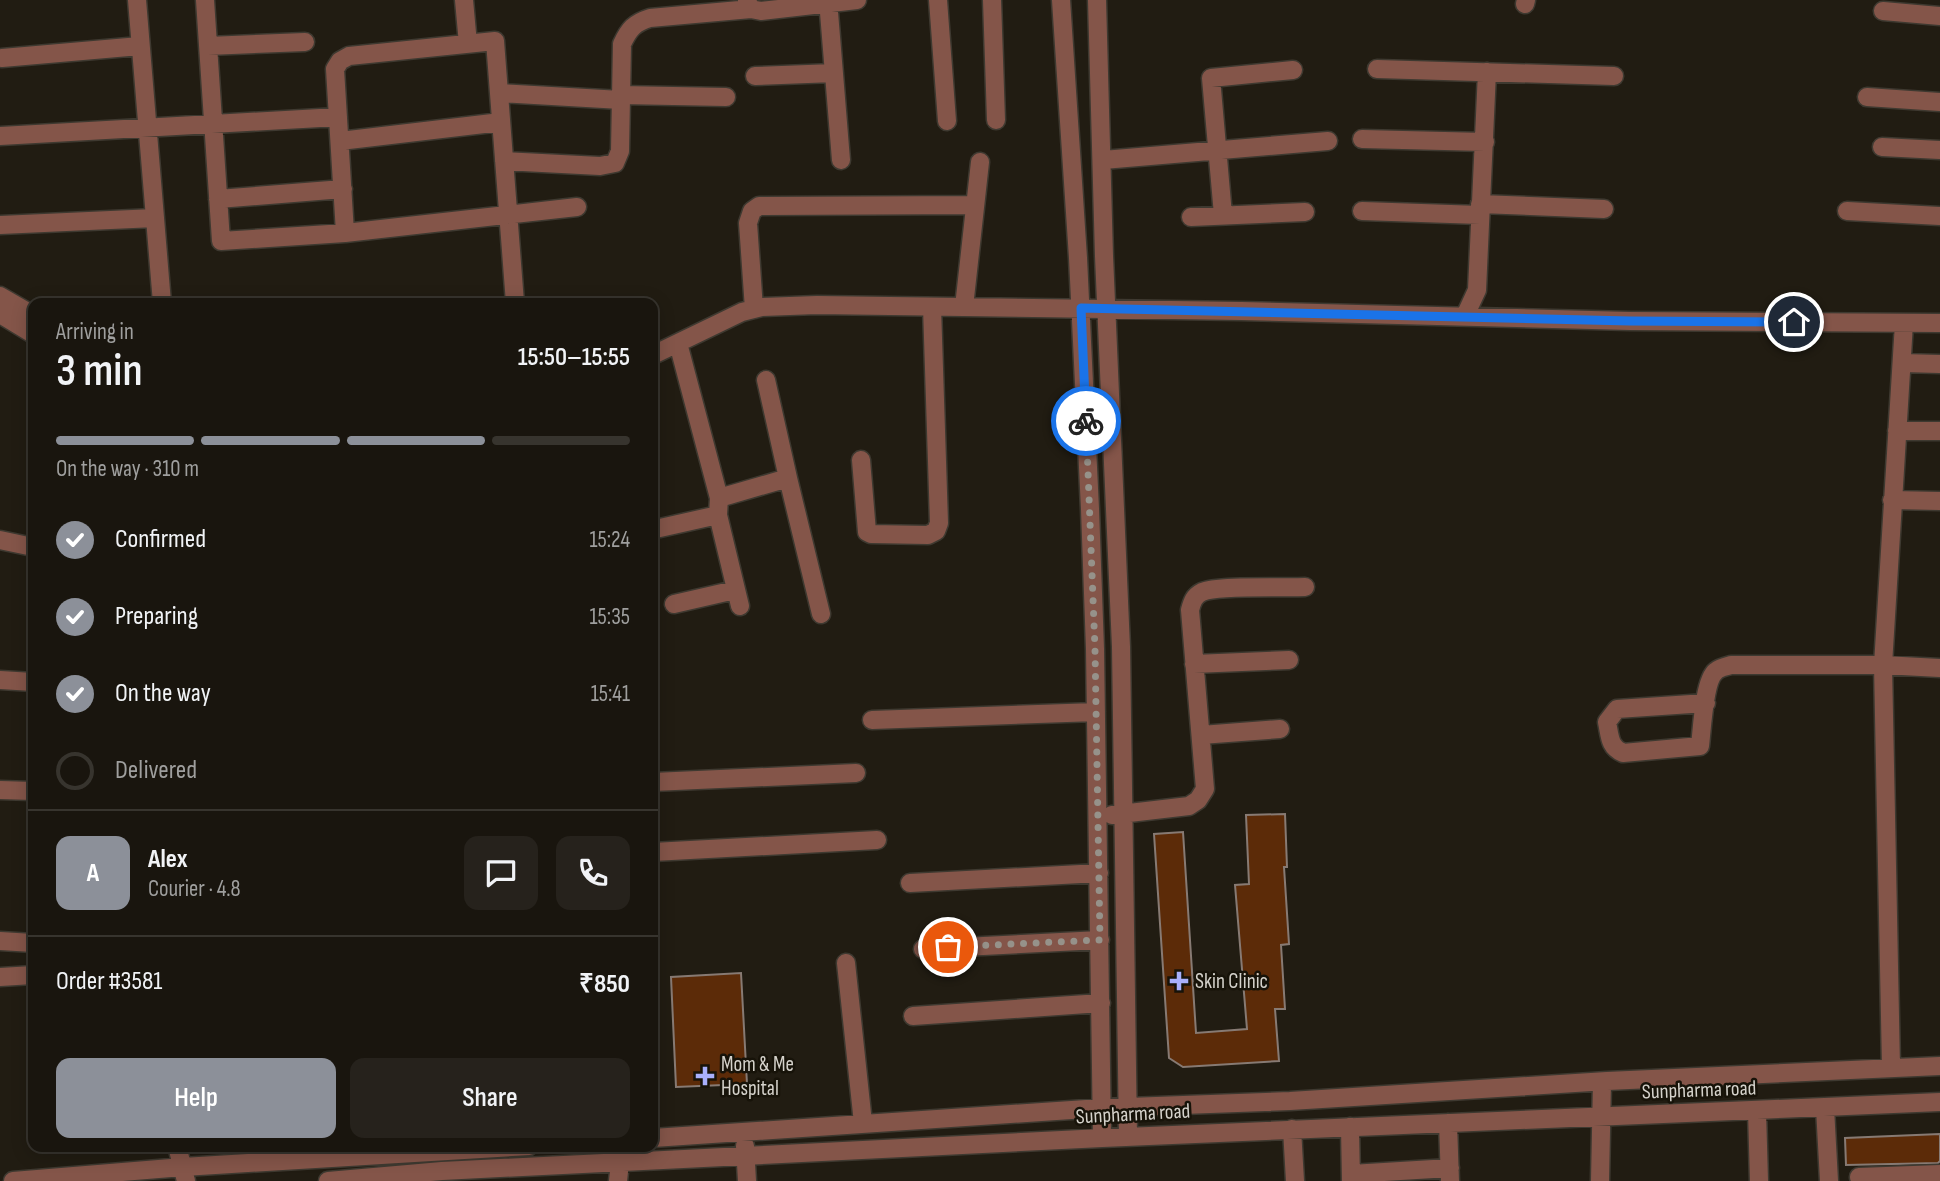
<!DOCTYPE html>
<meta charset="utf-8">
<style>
:root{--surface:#19150e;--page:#26221c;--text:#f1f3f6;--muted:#9f9f9e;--line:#37342e;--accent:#8c9099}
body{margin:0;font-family:"Sofia Sans Condensed",sans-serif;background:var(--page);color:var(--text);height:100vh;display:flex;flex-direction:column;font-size:26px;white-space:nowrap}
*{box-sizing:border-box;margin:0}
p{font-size:23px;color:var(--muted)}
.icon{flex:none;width:38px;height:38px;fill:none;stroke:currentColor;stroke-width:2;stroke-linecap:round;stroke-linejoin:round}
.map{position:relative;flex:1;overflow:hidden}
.details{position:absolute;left:28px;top:298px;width:630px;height:854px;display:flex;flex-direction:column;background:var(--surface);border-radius:14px;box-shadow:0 4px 18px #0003,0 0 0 2px var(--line)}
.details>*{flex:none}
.pin{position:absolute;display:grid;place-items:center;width:60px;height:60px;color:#fff;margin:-30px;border:4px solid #fff;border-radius:50%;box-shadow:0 2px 7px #0007}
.courier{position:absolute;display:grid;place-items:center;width:70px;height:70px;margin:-35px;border:5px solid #1a73e8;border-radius:50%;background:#fff;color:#222;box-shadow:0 2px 9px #0007}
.head em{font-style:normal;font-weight:600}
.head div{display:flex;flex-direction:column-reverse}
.head{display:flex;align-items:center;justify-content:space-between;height:119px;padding:0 28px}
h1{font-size:46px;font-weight:600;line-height:52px}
.bar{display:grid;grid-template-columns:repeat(4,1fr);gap:10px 7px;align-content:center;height:84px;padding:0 28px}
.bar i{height:9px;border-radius:5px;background:var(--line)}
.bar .on{background:var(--accent)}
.bar p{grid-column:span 4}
.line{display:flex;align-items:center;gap:18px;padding:0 28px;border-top:2px solid var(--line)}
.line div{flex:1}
.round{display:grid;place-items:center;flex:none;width:74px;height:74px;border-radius:14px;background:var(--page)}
ol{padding:0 28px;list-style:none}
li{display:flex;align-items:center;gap:21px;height:77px}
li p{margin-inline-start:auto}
li .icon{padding:7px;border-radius:50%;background:var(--accent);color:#fff;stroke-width:4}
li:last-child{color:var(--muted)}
li i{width:38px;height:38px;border:4px solid var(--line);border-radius:50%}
.action{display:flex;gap:14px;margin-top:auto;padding:14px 28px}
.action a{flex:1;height:80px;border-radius:14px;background:var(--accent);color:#fff;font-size:28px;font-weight:600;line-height:80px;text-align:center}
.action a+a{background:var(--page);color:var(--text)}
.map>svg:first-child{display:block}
</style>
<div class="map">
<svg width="1940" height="1181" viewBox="0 0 1940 1181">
<rect width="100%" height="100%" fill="#211c12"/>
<path fill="#5c2b08" stroke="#877a73" stroke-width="2" d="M1285 814 1287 867H1284L1289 944 1281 945 1285 1009H1275L1279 1061 1183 1067 1169 1058 1154 834 1183 832 1196 1033 1247 1029 1235 885 1249 884 1246 815Z
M741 973 747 1084 676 1087 671 977Z
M1940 1134V1161L1938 1163 1846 1165 1845 1138Z"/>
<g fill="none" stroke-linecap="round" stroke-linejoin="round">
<defs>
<path id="minor" d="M137 0 162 303
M205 0 221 241 345 233 577 207
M464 0 468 44
M828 0 841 160
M938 0 947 121
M992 0 996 120
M1061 0 1078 258 1090 509 1095 649 1102 1138
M1097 0 1104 256 1121 647 1128 1137
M747 1 751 9 761 11 857 0
M1525 4 1526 0
M1883 11 1940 16
M208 46 305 42
M2 58 140 46
M1377 69 1614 76
M755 76 834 73
M499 93 621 100
M621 95 726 97
M1867 97 1940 102
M0 136 338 117
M1362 139 1485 142
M340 141 501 122
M1882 147 1940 150
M1103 160 1328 141
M504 161 600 166 615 163 620 151 622 44C629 29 634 23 650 18L751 9
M218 199 343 189
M1480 204 1604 209
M1362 211 1480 215
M1847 211 1940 216
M1223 215 1211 78 1293 70
M1191 217 1305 212
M0 225 155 218
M345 233 335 69 340 61 349 56 495 41 515 303
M0 296 33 315
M964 307 980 162
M754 309 748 223 752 211 759 206 975 205
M0 314 33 334
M1465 316 1477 290 1487 72
M678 343 719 498
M653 355 742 312 762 307 817 305 1241 311 1630 321 1940 323
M1902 363 1940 364
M1897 431H1940
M861 460 867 532 871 534 928 535 936 531 939 523 932 307
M788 478 821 614
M1892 500 1940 501
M660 528 718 515
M0 540 33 547
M674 604 735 590
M740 606 718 515 719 498 788 478 766 380
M1194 664 1289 660
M0 680 33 682
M1706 703 1617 709 1607 722C1610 736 1609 747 1623 753L1700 746C1702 730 1704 680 1716 671 1719 668 1727 666 1731 665H1883L1940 668
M872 720 1096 712
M1201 735 1280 729
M653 782 856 773
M0 790 33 791
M1112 815 1189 806 1198 800 1205 789 1190 610C1192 602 1194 596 1202 592 1217 585 1284 588 1305 587
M653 852 877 840
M910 883 1099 873
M0 941 33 943
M923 949 1100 940
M846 963 863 1123
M0 977 33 975
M913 1016 1101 1003
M1891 1067 1883 665 1904 323
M1825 1108 1829 1181
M1757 1111 1759 1181
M1448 1123 1450 1181
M1350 1127 1351 1181
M1292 1129 1295 1181
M653 1138 1101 1108 1290 1101 1607 1081 1940 1066
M177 1146 186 1181
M745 1146 747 1181
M1351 1174 1450 1168
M1859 1177 1940 1174
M13 1181 183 1167 529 1146
M328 1181 442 1171 1102 1138 1940 1102
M618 1181 620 1162
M1600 1181 1602 1082"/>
</defs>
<use href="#minor" stroke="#3e3930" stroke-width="21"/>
<use href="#minor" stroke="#845549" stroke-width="18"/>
</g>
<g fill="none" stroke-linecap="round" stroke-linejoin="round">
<path stroke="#96928a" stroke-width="7" stroke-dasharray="0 12.6" d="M948 947 1100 940 1095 649 1086 421"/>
<path stroke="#1a73e8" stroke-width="9" d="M1086 421 1081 308 1630 321 1794 322"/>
</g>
<g fill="#a9b0fc" stroke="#171309" stroke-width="2.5">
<path d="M1175.5 970.5h7v7h7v7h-7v7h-7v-7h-7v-7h7z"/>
<path d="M701.5 1065.5h7v7h7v7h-7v7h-7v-7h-7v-7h7z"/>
</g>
<g text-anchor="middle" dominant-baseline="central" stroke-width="5" stroke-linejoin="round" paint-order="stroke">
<g font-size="21" fill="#d5d2cb" stroke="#171309" text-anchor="start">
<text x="1195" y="981">Skin Clinic</text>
<text x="721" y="1064">Mom &amp; Me<tspan x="721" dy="24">Hospital</tspan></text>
</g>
<g font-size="21" fill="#d5d2cb" stroke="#171309">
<text transform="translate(1699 1090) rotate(-2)">Sunpharma road</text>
<text transform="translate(1133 1114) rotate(-3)">Sunpharma road</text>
</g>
</g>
</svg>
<div class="pin" style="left:948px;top:947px;background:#ea580c"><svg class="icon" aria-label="bag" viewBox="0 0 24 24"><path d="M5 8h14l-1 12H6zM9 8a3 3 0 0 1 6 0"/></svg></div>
<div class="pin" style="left:1794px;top:322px;background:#1f2937"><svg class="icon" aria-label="home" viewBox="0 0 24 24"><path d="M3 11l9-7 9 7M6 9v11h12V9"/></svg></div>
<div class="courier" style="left:1086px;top:421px"><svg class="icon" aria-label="bike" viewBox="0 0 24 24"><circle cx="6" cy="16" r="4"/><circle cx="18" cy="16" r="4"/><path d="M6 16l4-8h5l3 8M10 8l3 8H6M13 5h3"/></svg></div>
<section class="details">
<div class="head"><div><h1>3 min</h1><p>Arriving in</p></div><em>15:50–15:55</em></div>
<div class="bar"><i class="on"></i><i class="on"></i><i class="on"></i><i></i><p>On the way · 310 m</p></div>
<ol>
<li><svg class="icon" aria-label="check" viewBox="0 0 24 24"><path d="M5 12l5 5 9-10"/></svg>Confirmed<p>15:24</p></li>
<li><svg class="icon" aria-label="check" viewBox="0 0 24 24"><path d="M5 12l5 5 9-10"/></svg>Preparing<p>15:35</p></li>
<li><svg class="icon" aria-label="check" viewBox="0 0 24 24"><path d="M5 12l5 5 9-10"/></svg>On the way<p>15:41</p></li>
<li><i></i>Delivered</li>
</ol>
<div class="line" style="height:126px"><b class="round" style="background:var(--accent);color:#fff">A</b><div><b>Alex</b><p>Courier · 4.8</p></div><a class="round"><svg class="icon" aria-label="chat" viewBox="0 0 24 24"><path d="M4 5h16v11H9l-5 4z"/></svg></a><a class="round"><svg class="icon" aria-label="phone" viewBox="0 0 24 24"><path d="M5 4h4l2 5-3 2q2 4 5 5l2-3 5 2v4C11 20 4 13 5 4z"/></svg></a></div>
<div class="line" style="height:91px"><div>Order #3581</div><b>₹850</b></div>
<div class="action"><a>Help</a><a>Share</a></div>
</section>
</div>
